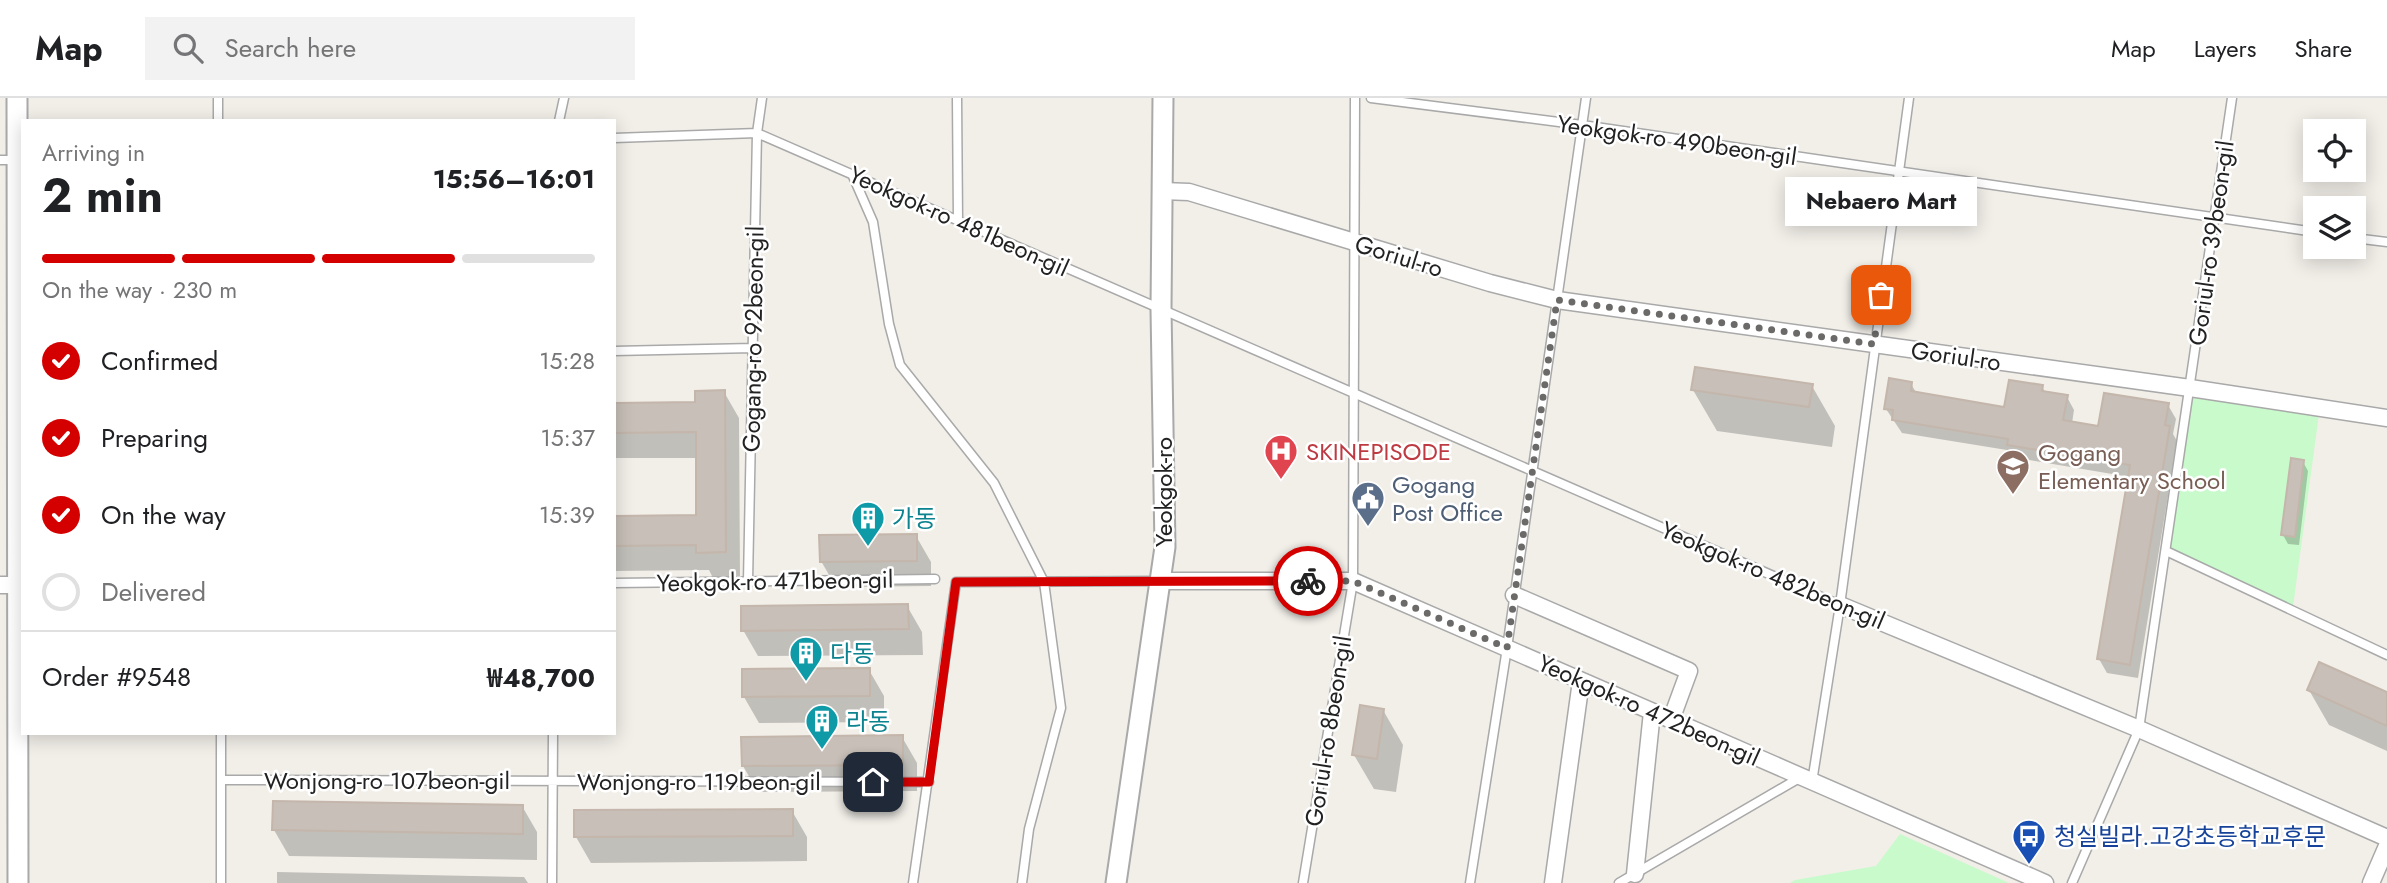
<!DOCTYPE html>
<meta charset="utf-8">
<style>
:root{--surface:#fff;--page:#f2f2f2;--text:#202124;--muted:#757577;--line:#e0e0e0;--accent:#d40000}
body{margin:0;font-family:Jost,"Noto Sans KR",sans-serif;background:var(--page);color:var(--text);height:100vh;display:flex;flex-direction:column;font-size:26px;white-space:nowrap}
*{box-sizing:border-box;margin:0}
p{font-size:23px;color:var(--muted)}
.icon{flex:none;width:38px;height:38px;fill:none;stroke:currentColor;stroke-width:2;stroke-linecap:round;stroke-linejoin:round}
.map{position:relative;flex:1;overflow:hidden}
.panel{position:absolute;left:21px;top:21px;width:595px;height:616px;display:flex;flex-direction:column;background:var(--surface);border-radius:0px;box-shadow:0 4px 18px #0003}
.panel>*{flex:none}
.controls{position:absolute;left:2303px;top:21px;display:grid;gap:14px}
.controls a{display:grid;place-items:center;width:63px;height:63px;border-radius:0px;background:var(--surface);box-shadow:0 4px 18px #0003;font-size:35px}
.pin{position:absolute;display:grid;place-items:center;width:60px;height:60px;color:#fff;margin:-30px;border-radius:14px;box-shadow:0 4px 10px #0006}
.courier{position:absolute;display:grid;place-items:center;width:70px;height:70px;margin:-35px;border:5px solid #d40000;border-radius:50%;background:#fff;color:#222;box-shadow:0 2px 9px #0007}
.bubble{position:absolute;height:49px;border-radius:0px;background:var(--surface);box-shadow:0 4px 18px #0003;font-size:23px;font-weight:700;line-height:49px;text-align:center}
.overview em{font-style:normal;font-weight:700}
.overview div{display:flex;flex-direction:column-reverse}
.overview{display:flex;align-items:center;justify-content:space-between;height:119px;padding:0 21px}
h1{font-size:46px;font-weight:700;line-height:52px}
.bar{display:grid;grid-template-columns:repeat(4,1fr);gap:10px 7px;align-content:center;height:84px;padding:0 21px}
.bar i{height:9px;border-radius:5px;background:var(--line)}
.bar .selected{background:var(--accent)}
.bar p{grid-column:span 4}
.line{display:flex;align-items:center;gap:18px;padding:0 21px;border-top:2px solid var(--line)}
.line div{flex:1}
ol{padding:0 21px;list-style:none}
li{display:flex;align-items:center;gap:21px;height:77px}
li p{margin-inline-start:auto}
li .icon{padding:7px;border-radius:50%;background:var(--accent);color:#fff;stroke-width:4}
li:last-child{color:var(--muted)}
li i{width:38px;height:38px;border:4px solid var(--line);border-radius:50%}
header{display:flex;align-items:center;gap:42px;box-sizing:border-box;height:98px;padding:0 35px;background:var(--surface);border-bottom:2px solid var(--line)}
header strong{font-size:33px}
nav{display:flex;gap:38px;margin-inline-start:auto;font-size:24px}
.search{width:490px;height:63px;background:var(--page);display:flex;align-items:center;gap:18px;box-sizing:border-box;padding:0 24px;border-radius:0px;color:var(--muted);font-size:26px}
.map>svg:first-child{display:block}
</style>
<header>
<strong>Map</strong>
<div class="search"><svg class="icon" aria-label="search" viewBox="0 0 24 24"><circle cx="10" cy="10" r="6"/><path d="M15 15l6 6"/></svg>Search here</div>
<nav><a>Map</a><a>Layers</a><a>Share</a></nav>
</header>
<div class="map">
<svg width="2387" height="785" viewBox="0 0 2387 785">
<rect width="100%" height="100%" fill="#f2efe9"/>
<path fill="#c8facc" d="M2193 296 2319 316 2293 509 2170 451Z
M1900 736 2009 785H1790L1795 782 1876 768Z"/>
<path fill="#0003" d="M1911 286 1917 296 2006 311 2042 289 2046 295 2067 299 2074 312 2072 325 2100 330 2168 307 2176 321 2173 336 2177 343 2138 580 2107 575 2099 561 2130 379 2017 360 2013 353 1902 335 1886 311Z
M1812 288 1835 328 1832 349 1717 333 1693 292Z
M724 294 739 320 740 480H713L709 472 614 473V420L698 419V360H614V307L697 306Z
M2303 364 2308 373 2299 447 2288 446 2283 437Z
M916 438 931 464V488L836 489 821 463Z
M907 508 922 534 923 557 758 558 743 532Z
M869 572 884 598V624L759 625 744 599Z
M2309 592 2387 596V653L2329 627Z
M1383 612 1403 647 1396 694 1374 691 1354 657Z
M902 639 917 665V693L758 694 743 668Z
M522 708 537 734V762L289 758 274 732Z
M792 713 807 739V763L591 765 576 739Z
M277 774 524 779 528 785H277Z"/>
<path fill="#c7bfb8" stroke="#c4b6ab" stroke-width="2" d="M1695 269 1813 286 1809 309 1691 292Z
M1889 280 1912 284 1911 293 2004 309 2009 282 2043 287 2042 293 2068 297 2063 322 2098 328 2104 295 2169 305 2165 327 2170 328 2130 567 2097 561 2130 367 2007 347 2008 341 1892 322 1893 312 1884 311Z
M725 292 726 454 696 455V447L614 448V418L696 417V334L614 335V305L695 304V293Z
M2291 360 2304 362 2295 439 2281 437Z
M917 436V463L820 464 819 437Z
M908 506 909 531 741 533V508Z
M2319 564 2387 594V628L2307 592Z
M870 570V598L742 599V571Z
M1360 607 1384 611 1377 661 1352 657Z
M903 637V667L742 668 741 639Z
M273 703 523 707V736L272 732Z
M793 711V738L574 739V712Z"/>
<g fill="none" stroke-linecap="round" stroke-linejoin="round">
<defs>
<path id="service" d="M218 0V23
M957 0 958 122
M1371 0 1582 27 2315 134
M559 23 564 0
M614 40 757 35 1840 507
M0 62H16
M852 76 873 124 889 226 900 267 994 385 1044 484 1061 610 1029 731 1022 785
M2354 140 2387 144
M614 253 753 250
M2166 453 2387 557
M748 483 757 35 762 0
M614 485 935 481
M221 635V785
M221 682 929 684
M1812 684 1840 507 1909 0
M552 785 553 635
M913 785 956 484 1160 483
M1303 785 1353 483 1355 0
M1470 785 1507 550 1586 0
M1619 785 1801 679
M2072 785 2139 631 2232 0"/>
<path id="minor" d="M1162 93 1189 94 1490 185 1557 202 2190 290 2387 320
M1160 483H1353L2045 785
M0 487H17
M1514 497 1689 573 1671 622
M1840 507 2139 631 2387 740
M1635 776 1652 614
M1553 785 1581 583
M2371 785 2387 748"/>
<path id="tertiary" d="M17 0 18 785
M1116 785 1165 449 1161 211 1163 0"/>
</defs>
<use href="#service" stroke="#a9a9a9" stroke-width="11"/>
<use href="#minor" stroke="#a9a9a9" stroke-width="19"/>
<use href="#tertiary" stroke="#a9a9a9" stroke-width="23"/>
<use href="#service" stroke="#fff" stroke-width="8"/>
<use href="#minor" stroke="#fff" stroke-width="16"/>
<use href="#tertiary" stroke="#fff" stroke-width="19"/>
</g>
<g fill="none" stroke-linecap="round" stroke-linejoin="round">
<path stroke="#6b6a68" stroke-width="7" stroke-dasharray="0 12.6" d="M1308 483H1353L1507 550 1557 202 1874 246 1881 197"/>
<path stroke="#d40000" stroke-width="9" d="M873 684H929L956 484 1308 483"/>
</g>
<defs>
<symbol id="hospital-pin" viewBox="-11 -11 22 30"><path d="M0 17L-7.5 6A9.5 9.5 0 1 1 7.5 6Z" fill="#e0444e" stroke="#fff"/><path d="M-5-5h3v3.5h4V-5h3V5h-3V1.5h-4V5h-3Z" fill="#fff"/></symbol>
<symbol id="school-pin" viewBox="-11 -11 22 30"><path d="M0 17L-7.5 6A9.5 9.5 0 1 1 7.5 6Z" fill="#8d6e63" stroke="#fff"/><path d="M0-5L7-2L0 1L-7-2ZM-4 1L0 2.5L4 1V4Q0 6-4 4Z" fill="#fff"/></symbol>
<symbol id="civic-pin" viewBox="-11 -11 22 30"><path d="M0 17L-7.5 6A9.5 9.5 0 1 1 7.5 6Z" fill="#5c6f8a" stroke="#fff"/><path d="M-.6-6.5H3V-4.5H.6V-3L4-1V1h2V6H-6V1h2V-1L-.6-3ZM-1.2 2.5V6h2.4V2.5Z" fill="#fff"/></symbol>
<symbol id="building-pin" viewBox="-11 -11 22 30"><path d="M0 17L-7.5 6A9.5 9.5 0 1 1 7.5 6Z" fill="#0f9aa8" stroke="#fff"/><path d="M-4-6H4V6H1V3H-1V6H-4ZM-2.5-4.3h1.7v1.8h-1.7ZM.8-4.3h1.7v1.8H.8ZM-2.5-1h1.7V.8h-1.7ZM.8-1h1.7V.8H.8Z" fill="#fff"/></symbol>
<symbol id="bus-pin" viewBox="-11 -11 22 30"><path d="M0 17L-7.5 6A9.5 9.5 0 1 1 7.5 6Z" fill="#1a4fb4" stroke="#fff"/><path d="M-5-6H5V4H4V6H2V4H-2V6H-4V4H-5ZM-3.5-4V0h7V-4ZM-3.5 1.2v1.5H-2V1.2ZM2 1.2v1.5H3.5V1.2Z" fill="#fff"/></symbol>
</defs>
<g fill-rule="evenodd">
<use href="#hospital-pin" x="1262" y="334" width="38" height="52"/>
<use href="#school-pin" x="1994" y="349" width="38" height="52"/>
<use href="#civic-pin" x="1349" y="381" width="38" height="52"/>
<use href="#building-pin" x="849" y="401" width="38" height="52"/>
<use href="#building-pin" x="787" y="536" width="38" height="52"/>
<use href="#building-pin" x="803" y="604" width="38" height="52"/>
<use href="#bus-pin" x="2010" y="719" width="38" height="52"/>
</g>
<g text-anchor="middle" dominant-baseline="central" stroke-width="5" stroke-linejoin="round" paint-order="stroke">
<g font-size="24" fill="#222" stroke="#fff">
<text transform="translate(1677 42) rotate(8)">Yeokgok-ro 490beon-gil</text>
<text transform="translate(959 123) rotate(24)">Yeokgok-ro 481beon-gil</text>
<text transform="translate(2211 145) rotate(-82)">Goriul-ro 39beon-gil</text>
<text transform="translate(1399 158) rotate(17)">Goriul-ro</text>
<text transform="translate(753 241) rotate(-89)">Gogang-ro 92beon-gil</text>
<text transform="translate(1956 258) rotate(8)">Goriul-ro</text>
<text transform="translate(1163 394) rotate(-90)">Yeokgok-ro</text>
<text transform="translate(1773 477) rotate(23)">Yeokgok-ro 482beon-gil</text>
<text transform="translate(775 483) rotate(-1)">Yeokgok-ro 471beon-gil</text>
<text transform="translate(1649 612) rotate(24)">Yeokgok-ro 472beon-gil</text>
<text transform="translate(1328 633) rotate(-81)">Goriul-ro 8beon-gil</text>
<text x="387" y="682">Wonjong-ro 107beon-gil</text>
<text x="699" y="683">Wonjong-ro 119beon-gil</text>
</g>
<g font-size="24" fill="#be3a42" stroke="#fff" text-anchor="start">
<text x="1306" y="353">SKINEPISODE</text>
</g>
<g font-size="24" fill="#785e54" stroke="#fff" text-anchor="start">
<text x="2038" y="354">Gogang<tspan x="2038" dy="28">Elementary School</tspan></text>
</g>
<g font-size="24" fill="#4e5e75" stroke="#fff" text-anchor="start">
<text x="1392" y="386">Gogang<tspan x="1392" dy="28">Post Office</tspan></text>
</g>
<g font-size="24" fill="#0d838f" stroke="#fff" text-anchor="start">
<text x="892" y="420">가동</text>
<text x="830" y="555">다동</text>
<text x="846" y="623">라동</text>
</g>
<g font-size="24" fill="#164399" stroke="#fff" text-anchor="start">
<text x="2054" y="738">청실빌라.고강초등학교후문</text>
</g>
</g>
</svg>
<div class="controls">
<a><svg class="icon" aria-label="locate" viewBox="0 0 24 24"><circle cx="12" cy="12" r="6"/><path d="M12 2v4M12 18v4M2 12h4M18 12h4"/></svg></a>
<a><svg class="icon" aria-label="layers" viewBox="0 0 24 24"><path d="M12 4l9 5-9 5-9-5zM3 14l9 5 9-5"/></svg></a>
</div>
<div class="pin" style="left:1881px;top:197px;background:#ea580c"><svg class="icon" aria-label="bag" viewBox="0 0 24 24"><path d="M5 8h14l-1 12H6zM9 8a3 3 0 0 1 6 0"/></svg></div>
<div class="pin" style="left:873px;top:684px;background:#1f2937"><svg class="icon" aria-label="home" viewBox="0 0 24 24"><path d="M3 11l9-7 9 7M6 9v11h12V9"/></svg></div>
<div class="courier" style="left:1308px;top:483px"><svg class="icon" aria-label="bike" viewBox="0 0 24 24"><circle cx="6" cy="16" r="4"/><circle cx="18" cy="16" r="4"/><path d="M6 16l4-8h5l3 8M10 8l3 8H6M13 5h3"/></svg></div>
<div class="bubble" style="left:1785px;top:79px;width:192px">Nebaero Mart</div>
<section class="panel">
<div class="overview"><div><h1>2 min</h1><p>Arriving in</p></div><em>15:56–16:01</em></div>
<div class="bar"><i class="selected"></i><i class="selected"></i><i class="selected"></i><i></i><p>On the way · 230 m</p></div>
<ol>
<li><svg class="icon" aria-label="check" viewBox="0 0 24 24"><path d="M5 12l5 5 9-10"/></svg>Confirmed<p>15:28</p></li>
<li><svg class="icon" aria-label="check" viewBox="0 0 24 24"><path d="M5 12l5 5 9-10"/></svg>Preparing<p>15:37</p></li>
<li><svg class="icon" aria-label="check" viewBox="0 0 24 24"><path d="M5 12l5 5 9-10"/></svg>On the way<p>15:39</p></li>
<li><i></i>Delivered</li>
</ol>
<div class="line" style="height:91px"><div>Order #9548</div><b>₩48,700</b></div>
</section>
</div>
